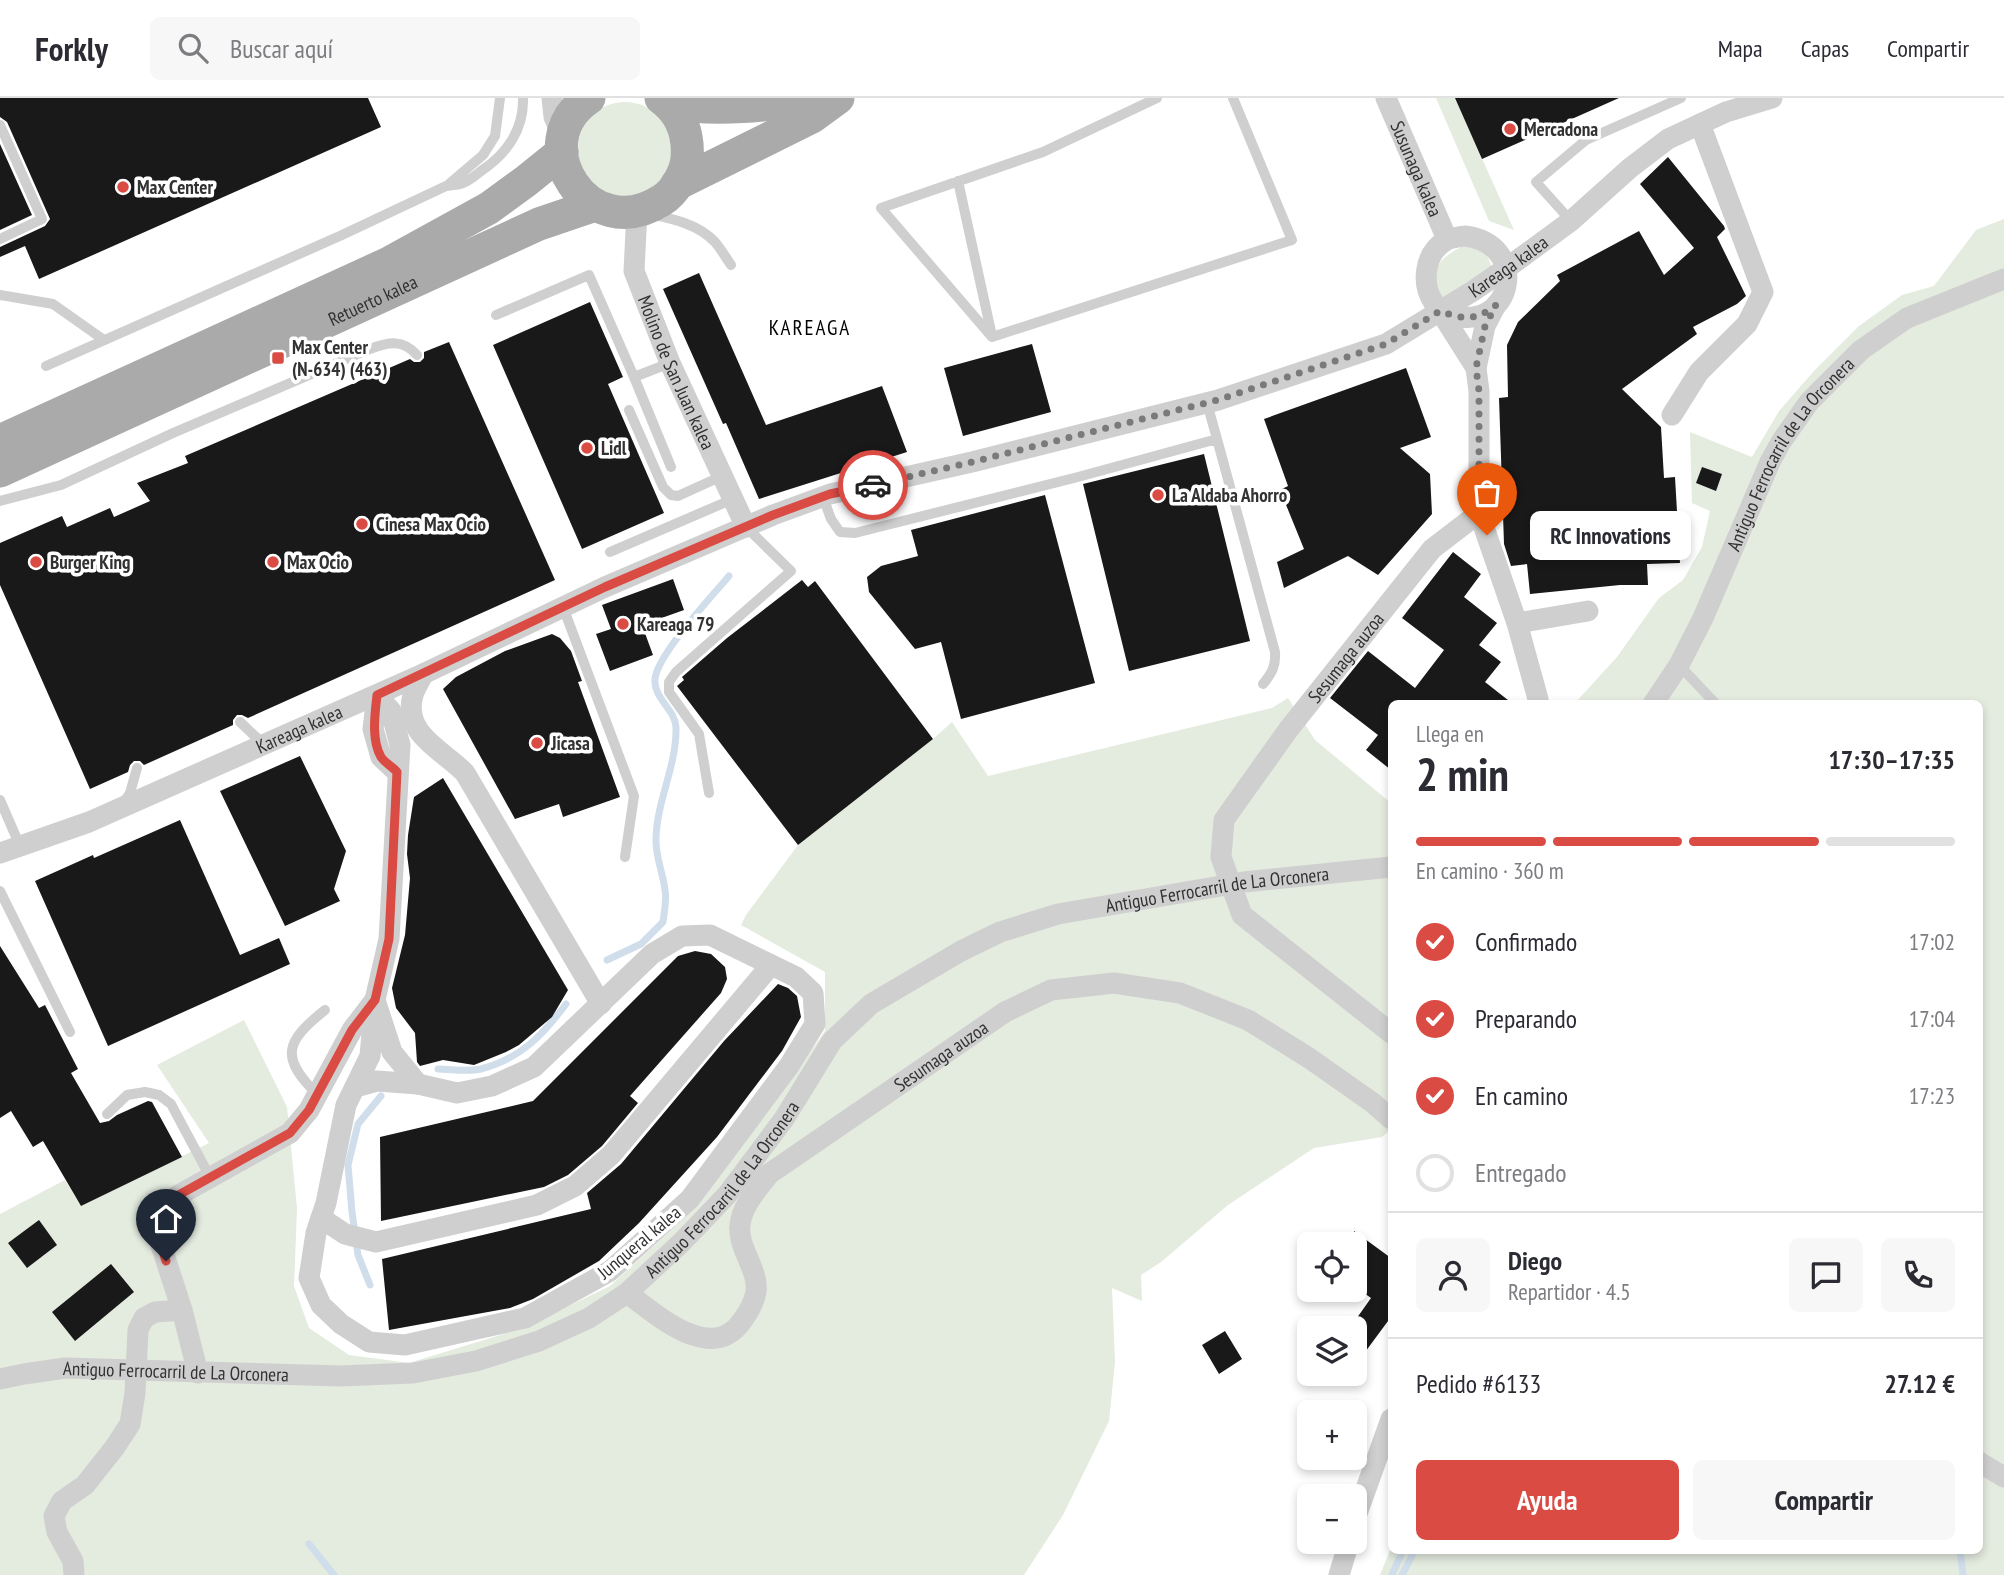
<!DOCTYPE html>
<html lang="es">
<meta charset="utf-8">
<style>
:root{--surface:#fff;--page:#f7f7f7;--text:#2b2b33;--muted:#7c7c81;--line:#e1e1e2;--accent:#da4b44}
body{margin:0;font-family:"PT Sans Narrow",sans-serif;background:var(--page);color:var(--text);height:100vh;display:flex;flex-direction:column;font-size:26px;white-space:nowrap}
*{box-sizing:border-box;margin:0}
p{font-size:23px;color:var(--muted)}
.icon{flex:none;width:38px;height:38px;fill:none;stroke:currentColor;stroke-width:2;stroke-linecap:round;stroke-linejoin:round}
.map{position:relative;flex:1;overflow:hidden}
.side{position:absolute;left:1388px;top:602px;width:595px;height:854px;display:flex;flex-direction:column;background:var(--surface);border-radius:10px;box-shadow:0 4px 10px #0003}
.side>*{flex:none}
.buttons{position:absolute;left:1297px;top:1134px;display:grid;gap:14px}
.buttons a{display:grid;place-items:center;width:70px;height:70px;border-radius:10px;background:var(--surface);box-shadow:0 4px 10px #0003;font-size:35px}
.pin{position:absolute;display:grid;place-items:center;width:60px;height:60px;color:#fff;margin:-72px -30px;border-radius:50% 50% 50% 0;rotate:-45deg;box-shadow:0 0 7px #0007}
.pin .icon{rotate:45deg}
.courier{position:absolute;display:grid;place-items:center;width:70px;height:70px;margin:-35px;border:5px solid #da4b44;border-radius:50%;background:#fff;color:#222;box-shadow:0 2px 9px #0007}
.bubble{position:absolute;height:49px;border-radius:10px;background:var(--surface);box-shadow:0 4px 10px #0003;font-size:23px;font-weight:700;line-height:49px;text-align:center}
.overview em{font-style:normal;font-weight:700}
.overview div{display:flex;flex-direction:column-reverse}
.overview{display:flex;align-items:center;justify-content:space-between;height:119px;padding:0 28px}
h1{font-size:46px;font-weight:700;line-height:52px}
.bar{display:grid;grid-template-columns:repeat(4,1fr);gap:10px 7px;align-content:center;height:84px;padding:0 28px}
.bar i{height:9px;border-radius:5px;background:var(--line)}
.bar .selected{background:var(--accent)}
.bar p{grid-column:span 4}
.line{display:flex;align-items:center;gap:18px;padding:0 28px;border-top:2px solid var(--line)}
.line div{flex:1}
.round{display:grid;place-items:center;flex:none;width:74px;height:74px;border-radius:10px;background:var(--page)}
ol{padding:0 28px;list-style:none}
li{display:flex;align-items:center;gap:21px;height:77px}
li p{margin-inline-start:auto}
li .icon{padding:7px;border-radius:50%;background:var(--accent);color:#fff;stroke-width:4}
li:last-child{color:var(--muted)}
li i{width:38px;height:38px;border:4px solid var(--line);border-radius:50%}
.button{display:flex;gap:14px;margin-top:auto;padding:14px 28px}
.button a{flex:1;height:80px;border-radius:10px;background:var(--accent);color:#fff;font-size:28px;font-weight:700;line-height:80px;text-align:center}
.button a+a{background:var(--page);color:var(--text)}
header{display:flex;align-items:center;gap:42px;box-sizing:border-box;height:98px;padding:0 35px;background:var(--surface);border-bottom:2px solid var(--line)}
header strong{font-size:33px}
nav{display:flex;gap:38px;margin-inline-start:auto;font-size:24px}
.search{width:490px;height:63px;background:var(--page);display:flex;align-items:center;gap:18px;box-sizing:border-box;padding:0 24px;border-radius:10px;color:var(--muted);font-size:26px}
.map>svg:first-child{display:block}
</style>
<header>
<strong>Forkly</strong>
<div class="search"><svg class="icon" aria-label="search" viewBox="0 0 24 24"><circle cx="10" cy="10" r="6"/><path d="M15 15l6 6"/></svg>Buscar aquí</div>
<nav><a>Mapa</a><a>Capas</a><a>Compartir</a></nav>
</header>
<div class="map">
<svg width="2004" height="1477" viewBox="0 0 2004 1477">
<rect width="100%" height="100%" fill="#fff"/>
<path fill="#e4ebdf" d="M1436 0H1455L1514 132 1489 123Z
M578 51a47 47 0 1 1 94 0a47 47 0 1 1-94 0Z
M2004 121V1477H1380L1391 1450V1452H1979V606L1575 605 1617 559 1659 500 1683 482 1702 449 1710 413 1692 405 1690 334 1752 359 1779 313 1814 273 1859 228 1902 197 1934 188 1976 132Z
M1461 149C1480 149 1486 150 1492 170L1445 204C1430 176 1432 165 1461 149Z
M1288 600 1315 642 1391 705V1031L1382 1039 1314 1050 1228 1107 1161 1164 1141 1177 1142 1203 1112 1190 1115 1264 1109 1323 1063 1417 1024 1477H0V1116L65 1082 81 1108 209 1045 157 967 244 922 287 1009 297 1110 294 1188 309 1230 349 1257 409 1265 523 1230 610 1188 699 1107 825 933V874L741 827 746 817 798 747 933 641 952 624 988 678 1272 610Z"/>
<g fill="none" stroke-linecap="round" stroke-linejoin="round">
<path stroke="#d0deeb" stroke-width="7" d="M607 862 641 846 663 824C664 814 667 802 665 792 663 774 655 758 656 740 657 702 677 667 676 629 675 611 653 600 655 581 657 557 712 498 729 478
M438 971C451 971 468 974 481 971 520 961 543 937 566 906
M370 1187 358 1157 352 1114 348 1067 358 1026 381 998
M309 1446 334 1477
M1960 1452 1963 1477
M1392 1477 1403 1452
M1402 1477 1415 1452"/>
</g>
<path fill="#191919" d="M0 0H368L381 29 39 181 25 148 0 159V149L45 128 50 121 7 24 0 19Z
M1455 0H1619L1482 61Z
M0 46 32 117 0 132Z
M1668 59 1724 128 1725 131 1717 139 1746 198 1737 206 1693 229 1697 236 1622 291 1661 329 1664 380 1675 379 1680 465 1647 466 1648 487H1620L1530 496 1527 466 1511 468 1504 446 1499 300 1508 299 1507 247 1518 224 1560 183 1557 177 1639 133 1664 177 1694 150 1640 86Z
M699 175 766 327 882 288 907 354 759 401 726 325 723 326 663 191Z
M590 204 623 279 608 286 664 415 582 451 493 247Z
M449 244 555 482 248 620 242 617H237L233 622V627L144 667 140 663H134L130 667 128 674 90 691 0 487V445L62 418 67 429 110 410 114 419 150 403 137 385 188 365 185 358 410 261 414 264H420L424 260V254Z
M1032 246 1051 314 963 338 944 270Z
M1406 270 1431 339 1400 350 1430 376 1432 416 1378 477 1348 458 1284 490 1277 464 1304 451 1280 392 1288 388 1264 321Z
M1204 356 1250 543 1129 573 1083 386Z
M1702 369 1722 376 1716 393 1696 385Z
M1045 397 1095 585 961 621 941 544 915 551 869 494 867 479 881 468 918 458 911 432Z
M1453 454 1481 476 1464 499 1497 525 1479 547 1501 564 1485 584 1513 606H1391V672L1366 652 1378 637 1330 600 1368 553 1415 590 1444 552 1402 520Z
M673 481 684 512 642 527 653 557 610 573 596 536 611 531 602 507Z
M802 482 808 489 815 483 933 641 798 747 677 588 684 582 682 579 727 540Z
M552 536 560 540 571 553 582 583 578 584 620 699 563 719 559 706 515 721 443 591 456 579 505 553Z
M300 658 346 753 334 791 340 803 285 828 220 693Z
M443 680 568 892 552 919 519 947 506 954 474 967 443 962 420 968 417 964 415 935 396 910 392 890 405 837 410 780 407 756 408 737 414 699Z
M180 722 240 857 279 840 290 866 108 948 35 783 93 757 94 760Z
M0 848 39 910 45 907 78 971 71 975 100 1025 109 1023 117 1017 148 1003 152 1004 182 1059 81 1108 43 1043 33 1049 11 1013 0 1020Z
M695 853 711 856 725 869 727 881 721 895 630 998 638 1005 602 1048 568 1077 544 1089 381 1123 380 1039 533 1003 678 858Z
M778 886 788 890 797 898 801 919 782 953 717 1039 639 1125 599 1163 533 1201 510 1210 389 1232 382 1161 591 1111 587 1095 621 1066 724 943Z
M39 1122 57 1147 27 1170 8 1145Z
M1354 1133 1391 1160V1219L1354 1269V1224L1371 1200 1354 1188Z
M111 1166 134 1194 75 1243 52 1214Z
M1225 1233 1242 1261 1219 1276 1202 1247Z"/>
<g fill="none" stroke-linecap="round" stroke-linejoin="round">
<path stroke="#cfcfcf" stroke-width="10" d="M1157 0 1043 54 881 110 992 239 1292 142 1233 0
M0 27 42 121 0 141
M958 83 992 238
M449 86 483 57 495 38 500 0
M650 116C673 121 698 126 715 144 721 151 726 160 731 167
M1571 123 1536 84 1586 42 1681 0
M0 197 53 206 104 242
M496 217 589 177 634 279 670 265
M46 268 342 137 446 88C452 87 458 87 463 85 469 83 476 77 481 73 507 56 524 31 523 0
M634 279 671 369
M629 312 663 389 671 397 678 398 722 378
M1217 341 1275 554C1276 568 1272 575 1263 586
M823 399 831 421 840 434 855 435 1078 379 1217 341 1207 305
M0 403 61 387 173 335 370 251C389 244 403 241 417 257
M610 454 733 401
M563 509 634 698 625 759
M1679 567 1716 606
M240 624 257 640 267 644
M709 695 699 636 669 594V584L676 574 791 473 746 429
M0 702 20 748
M123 706 130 695 137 670
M0 793 70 934
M317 996C279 959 286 943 325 912
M107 1016 127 997 145 994 159 997 171 1006 210 1079"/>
<g stroke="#cfcfcf" stroke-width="21">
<path d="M552 0 554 19 563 39"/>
<path id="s1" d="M1386 0 1447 141"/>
<path id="s2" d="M637 113 634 173 670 265 746 429"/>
<path d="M1465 138C1528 146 1514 226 1461 219 1450 218 1441 214 1434 205 1421 186 1424 156 1445 143 1450 140 1459 139 1465 138Z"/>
<path d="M1440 213 1476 270 1485 228 1496 207"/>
<path d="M1476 270 1479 293V415L1517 525 1588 513"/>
<path d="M1672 317 1699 274 1747 226 1763 194 1700 26"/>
<path d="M1517 525 1538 601"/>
<path d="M423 576C420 583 415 590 413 597 402 636 443 652 465 675L601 906"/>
<path d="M377 597 373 631 381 659 397 674"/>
<path id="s3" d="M1653 606 1679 567 1703 520 1770 364 1781 344 1809 304 1861 252 1907 220 2004 181"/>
<path id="s4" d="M0 755 89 724 423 576 605 489 773 417 830 396 972 364 1218 302 1386 246 1473 193 1515 164 1571 123 1630 70 1668 41 1726 14 1772 0"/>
<path d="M375 902 392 954 418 986 457 995 492 988 534 969 652 856 682 838 710 837 796 879 813 895 815 926 789 968 690 1101 610 1173 525 1220 405 1247 369 1244 341 1226 321 1207 309 1180 316 1135 326 1105 346 1007 370 958 375 902 389 841 400 647 391 613 377 597"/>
<path id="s5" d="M1391 935 1242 817 1221 759 1224 722 1288 632 1432 451 1479 415"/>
<path d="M355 989 377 983 418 986"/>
<path d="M321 1120 345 1136 376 1144 537 1107 575 1088 611 1057 771 867"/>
<path id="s6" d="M627 1195C656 1216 711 1267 742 1223 748 1215 754 1204 756 1194 759 1171 737 1150 740 1127 742 1107 758 1091 769 1076L1005 914 1051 892 1114 885 1180 895 1248 922 1309 960 1373 1005 1391 1021"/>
<path d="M198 1275 182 1212 150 1113 290 1035 309 1012 352 932 375 902"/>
<path id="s7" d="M0 1281 24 1276 65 1270 340 1278 413 1275 476 1263 539 1243 589 1220 627 1195 682 1144 727 1097 784 1021 832 943 871 906 961 853 1000 834 1058 816 1244 784 1391 769"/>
<path d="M1979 1364 2004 1379"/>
<path d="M1354 1424 1391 1321"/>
<path d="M74 1477 73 1463 57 1434 54 1418 62 1403 85 1387 115 1349 130 1326 135 1295 138 1232 144 1220 155 1214 182 1212"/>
<path d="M1339 1477 1349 1444"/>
</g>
<g stroke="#aaa" stroke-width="33">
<path d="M589 0C522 45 589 150 662 102 675 94 685 76 687 61 689 37 682 15 661 0"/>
<path d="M670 6C720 13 765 8 815 0"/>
<path d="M677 86 812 19 838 0"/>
<path d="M0 343 389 165 489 110 526 83 562 54"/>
<path id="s8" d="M0 373 539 126 595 107"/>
</g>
</g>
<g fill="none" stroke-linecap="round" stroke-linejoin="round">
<path stroke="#7a7a7a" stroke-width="7" stroke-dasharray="0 12.6" d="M873 387 972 364 1218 302 1386 246 1440 213C1464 222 1476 223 1496 207L1485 228 1476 270 1479 293V415L1487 437"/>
<path stroke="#da4b44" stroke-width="9" d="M166 1163 150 1113 290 1035 309 1012 352 932 375 902 389 841 397 674C393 669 384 664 381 659 371 642 375 615 377 597L605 489 773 417 830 396 873 387"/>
</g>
<g fill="#da4b44" stroke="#fff" stroke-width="2.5">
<circle cx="1510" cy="31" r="7"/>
<circle cx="123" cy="89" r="7"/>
<rect x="271" y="253" width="14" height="14" rx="3.5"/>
<circle cx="587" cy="350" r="7"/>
<circle cx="1158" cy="397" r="7"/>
<circle cx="362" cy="426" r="7"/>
<circle cx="36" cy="464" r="7"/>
<circle cx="273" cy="464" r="7"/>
<circle cx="623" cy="526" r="7"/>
<circle cx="537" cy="645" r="7"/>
</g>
<g text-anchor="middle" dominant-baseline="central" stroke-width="7" stroke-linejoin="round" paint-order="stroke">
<g font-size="19" font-weight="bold" fill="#323232" stroke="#fff" text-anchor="start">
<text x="1524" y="31">Mercadona</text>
<text x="137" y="89">Max Center</text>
<text x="292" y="249">Max Center<tspan x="292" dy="22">(N-634) (463)</tspan></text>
<text x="601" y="350">Lidl</text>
<text x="1172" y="397">La Aldaba Ahorro</text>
<text x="376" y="426">Cinesa Max Ocio</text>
<text x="50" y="464">Burger King</text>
<text x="287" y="464">Max Ocio</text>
<text x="637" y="526">Kareaga 79</text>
<text x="551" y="645">Jicasa</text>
</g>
<g font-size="19" fill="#323232" stroke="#fff">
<text stroke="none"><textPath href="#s1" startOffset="77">Susunaga kalea</textPath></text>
<text stroke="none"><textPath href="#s4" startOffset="1626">Kareaga kalea</textPath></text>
<text stroke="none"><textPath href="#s8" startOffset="410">Retuerto kalea</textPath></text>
<text stroke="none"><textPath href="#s2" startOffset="170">Molino de San Juan kalea</textPath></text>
<text stroke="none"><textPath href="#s3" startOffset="287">Antiguo Ferrocarril de La Orconera</textPath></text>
<text stroke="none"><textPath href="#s5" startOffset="492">Sesumaga auzoa</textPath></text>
<text stroke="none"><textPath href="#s4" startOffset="324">Kareaga kalea</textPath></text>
<text stroke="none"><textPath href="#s7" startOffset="1395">Antiguo Ferrocarril de La Orconera</textPath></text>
<text stroke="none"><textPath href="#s6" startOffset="504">Sesumaga auzoa</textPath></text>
<text stroke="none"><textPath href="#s7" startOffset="786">Antiguo Ferrocarril de La Orconera</textPath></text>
<text transform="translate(639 1144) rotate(-40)">Junqueral kalea</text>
<text stroke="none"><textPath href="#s7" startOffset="177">Antiguo Ferrocarril de La Orconera</textPath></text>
</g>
<g font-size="21" letter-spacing="2" fill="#000" stroke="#fff">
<text x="810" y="229">KAREAGA</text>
</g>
</g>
</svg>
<div class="buttons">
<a><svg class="icon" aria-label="locate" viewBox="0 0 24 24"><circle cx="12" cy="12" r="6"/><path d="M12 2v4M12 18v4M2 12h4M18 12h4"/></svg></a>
<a><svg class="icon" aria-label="layers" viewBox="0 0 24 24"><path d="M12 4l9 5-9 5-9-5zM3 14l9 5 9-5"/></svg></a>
<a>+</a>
<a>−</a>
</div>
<div class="pin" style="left:1487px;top:437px;background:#ea580c"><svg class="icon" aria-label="bag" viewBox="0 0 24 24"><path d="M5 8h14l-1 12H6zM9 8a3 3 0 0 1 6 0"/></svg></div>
<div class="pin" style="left:166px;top:1163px;background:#1f2937"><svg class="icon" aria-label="home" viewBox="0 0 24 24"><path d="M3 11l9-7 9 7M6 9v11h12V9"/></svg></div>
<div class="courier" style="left:873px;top:387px"><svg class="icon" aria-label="car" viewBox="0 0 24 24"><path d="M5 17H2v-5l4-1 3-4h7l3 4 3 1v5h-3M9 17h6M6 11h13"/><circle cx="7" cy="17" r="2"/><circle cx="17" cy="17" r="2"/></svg></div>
<div class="bubble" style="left:1530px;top:413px;width:161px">RC Innovations</div>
<section class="side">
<div class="overview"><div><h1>2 min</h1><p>Llega en</p></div><em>17:30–17:35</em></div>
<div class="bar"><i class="selected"></i><i class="selected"></i><i class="selected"></i><i></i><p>En camino · 360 m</p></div>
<ol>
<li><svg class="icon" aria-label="check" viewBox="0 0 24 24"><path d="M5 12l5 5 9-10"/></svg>Confirmado<p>17:02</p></li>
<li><svg class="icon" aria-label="check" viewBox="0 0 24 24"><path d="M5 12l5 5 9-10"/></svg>Preparando<p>17:04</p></li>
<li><svg class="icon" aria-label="check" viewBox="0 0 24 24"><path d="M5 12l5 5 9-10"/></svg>En camino<p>17:23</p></li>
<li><i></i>Entregado</li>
</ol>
<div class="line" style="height:126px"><a class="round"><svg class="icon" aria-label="person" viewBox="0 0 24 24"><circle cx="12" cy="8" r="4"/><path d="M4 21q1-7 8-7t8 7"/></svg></a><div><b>Diego</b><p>Repartidor · 4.5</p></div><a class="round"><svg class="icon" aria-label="chat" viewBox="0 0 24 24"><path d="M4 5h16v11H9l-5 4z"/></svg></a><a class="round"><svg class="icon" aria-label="phone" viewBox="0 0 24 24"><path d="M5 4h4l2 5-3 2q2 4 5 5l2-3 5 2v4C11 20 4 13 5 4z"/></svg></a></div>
<div class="line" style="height:91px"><div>Pedido #6133</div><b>27.12 €</b></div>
<div class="button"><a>Ayuda</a><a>Compartir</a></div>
</section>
</div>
